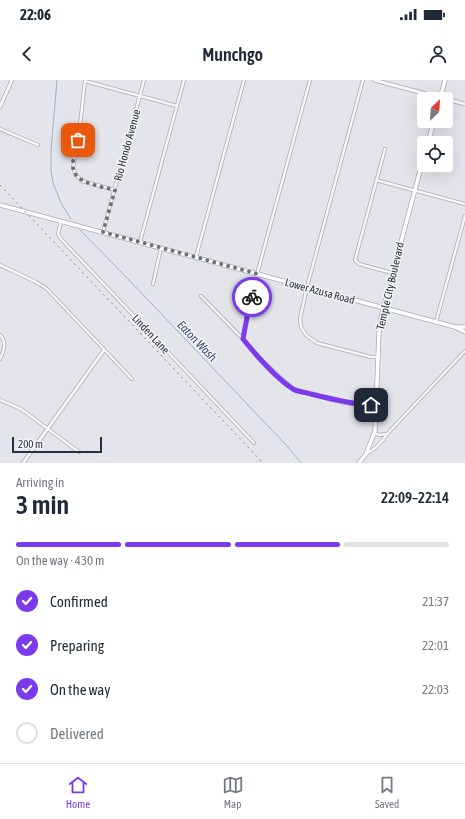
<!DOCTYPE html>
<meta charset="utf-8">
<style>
:root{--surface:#fff;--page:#f6f6f7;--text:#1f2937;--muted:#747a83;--line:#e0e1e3;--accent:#7c3aed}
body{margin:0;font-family:"Asap Condensed",sans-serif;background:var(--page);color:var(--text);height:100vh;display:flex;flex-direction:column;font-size:15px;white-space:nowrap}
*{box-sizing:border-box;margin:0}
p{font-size:13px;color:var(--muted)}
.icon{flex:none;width:22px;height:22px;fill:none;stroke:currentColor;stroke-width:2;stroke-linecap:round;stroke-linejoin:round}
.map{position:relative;height:383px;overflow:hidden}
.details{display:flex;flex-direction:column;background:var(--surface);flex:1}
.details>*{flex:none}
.needle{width:26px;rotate:25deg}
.tools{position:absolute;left:417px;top:12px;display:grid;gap:8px}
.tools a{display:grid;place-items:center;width:36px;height:36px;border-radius:4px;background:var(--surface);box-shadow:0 4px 16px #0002;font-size:20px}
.scale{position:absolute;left:12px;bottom:10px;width:90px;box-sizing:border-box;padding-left:4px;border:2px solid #2c3141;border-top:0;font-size:11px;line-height:14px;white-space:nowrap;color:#2c3141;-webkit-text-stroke:3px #f3f4f7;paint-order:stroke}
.pin{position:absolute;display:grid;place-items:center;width:34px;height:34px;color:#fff;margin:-17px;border-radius:8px;box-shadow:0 2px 6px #0006}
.courier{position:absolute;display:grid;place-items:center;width:40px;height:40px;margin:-20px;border:3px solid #7c3aed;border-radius:50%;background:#fff;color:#222;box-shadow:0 1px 5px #0007}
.overview em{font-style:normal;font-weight:600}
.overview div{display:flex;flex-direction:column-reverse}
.overview{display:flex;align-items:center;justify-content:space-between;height:68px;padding:0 16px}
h1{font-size:26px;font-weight:600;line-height:30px}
.bar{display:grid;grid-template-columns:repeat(4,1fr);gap:6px 4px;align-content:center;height:48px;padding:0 16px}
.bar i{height:5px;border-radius:3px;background:var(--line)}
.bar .selected{background:var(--accent)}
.bar p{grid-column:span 4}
ol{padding:0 16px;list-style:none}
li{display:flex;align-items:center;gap:12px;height:44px}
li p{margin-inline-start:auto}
li .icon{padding:4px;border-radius:50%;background:var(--accent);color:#fff;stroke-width:4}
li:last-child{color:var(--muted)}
li i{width:22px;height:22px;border:2px solid var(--line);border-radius:50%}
.status{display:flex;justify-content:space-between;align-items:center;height:28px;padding:0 20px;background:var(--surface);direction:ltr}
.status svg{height:11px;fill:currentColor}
header{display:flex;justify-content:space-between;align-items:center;height:52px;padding:0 16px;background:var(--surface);font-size:18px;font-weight:600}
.dock{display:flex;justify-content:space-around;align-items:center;height:56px;border-top:1px solid var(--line);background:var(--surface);font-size:11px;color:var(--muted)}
.dock a{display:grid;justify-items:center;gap:2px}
.dock .selected{color:var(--accent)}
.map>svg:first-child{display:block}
</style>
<div class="status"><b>22:06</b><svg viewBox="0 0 49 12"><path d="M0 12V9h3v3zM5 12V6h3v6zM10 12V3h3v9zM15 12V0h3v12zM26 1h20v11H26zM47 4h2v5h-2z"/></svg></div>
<header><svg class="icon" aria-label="back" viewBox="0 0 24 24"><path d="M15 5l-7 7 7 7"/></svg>Munchgo<svg class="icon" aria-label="person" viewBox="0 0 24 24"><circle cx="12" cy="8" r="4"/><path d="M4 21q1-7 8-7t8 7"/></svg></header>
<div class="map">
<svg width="465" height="383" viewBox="0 0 465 383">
<rect width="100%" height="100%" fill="#e3e5ea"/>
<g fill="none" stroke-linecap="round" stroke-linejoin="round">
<path stroke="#a1afc7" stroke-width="1" d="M57 0 51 70V91L53 103 61 123 71 139
M80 150 131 202 288 367 301 383"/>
<defs>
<path id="minor" d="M85 0 81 37 73 88 76 95 82 101 115 110
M363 0 307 207 300 239 301 247 306 255 317 263 371 277H378
M85 1 177 26
M0 49 38 65
M385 69 355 180 359 184 392 193
M376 100 465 124
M61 141 58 154 62 160 254 363
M103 152 144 0
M140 162 184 0
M196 177 244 0
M0 185 36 202 47 209 132 299
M153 204 161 168
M201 216 243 259 256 275 294 310 341 322 356 325H377
M436 242 465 136
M0 255C7 262 4 270 0 279
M243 259 248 232 257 194 310 0
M0 320 21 329 79 372
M375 354 381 355 385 354
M366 374C376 369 382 362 388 353L465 271"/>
<path id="tertiary" d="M374 0 445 19
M446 19 465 24
M0 27 12 0
M23 383 104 270"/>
<path id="secondary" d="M440 19 445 0
M428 63 434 41
M0 125 455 247 465 252
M456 247H465
M359 383 366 374 375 351 379 252 381 237 424 76"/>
</defs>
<use href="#minor" stroke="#a8abb4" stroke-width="4"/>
<use href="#tertiary" stroke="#a8abb4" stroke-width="4.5"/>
<use href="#secondary" stroke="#a8abb4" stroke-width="5"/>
<use href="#minor" stroke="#f6f6f9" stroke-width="2.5"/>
<use href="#tertiary" stroke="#f6f6f9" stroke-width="3"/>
<use href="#secondary" stroke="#fff" stroke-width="3.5"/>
<path stroke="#7d8393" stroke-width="1" stroke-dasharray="2 4" stroke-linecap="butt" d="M0 105 263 383"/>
</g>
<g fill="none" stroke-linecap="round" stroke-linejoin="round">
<path stroke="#6c707c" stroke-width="4" stroke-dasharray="0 7.2" d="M78 60C76 67 72 80 73 88 74 103 103 107 115 110L103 152 258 194 252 217"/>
<path stroke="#7c3aed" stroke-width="5" d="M252 217 248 232 243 259C256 275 276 298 293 309 298 312 305 312 311 314 331 319 350 324 371 325"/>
</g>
<g text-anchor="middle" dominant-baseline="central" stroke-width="3" stroke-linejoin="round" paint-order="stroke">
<g font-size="11" fill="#2c3141" stroke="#f3f4f7">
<text transform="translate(127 65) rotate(-75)">Rio Hondo Avenue</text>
<text transform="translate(390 206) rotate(-77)">Temple City Boulevard</text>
<text transform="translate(320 211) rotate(15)">Lower Azusa Road</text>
<text transform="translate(151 254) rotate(47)">Linden Lane</text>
</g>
<g font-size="12" font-style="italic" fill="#394c72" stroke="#f3f4f7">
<text transform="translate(197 261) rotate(46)">Eaton Wash</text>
</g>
</g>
</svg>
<div class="tools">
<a><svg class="needle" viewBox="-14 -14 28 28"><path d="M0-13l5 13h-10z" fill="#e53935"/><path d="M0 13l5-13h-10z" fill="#747a83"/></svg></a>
<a><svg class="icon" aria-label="locate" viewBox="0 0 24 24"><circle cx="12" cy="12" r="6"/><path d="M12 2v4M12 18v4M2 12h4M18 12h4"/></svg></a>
</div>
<div class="scale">200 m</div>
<div class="pin" style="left:78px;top:60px;background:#ea580c"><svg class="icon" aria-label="bag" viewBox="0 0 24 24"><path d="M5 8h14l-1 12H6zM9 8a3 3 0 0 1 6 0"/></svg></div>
<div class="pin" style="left:371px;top:325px;background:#1f2937"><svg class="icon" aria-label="home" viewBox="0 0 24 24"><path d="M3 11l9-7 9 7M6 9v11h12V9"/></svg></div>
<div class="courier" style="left:252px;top:217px"><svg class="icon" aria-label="bike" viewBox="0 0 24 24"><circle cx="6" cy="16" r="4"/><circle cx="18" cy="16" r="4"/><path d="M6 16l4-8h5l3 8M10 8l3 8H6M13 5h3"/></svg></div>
</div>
<section class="details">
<div class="overview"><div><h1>3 min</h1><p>Arriving in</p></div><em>22:09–22:14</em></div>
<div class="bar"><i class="selected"></i><i class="selected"></i><i class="selected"></i><i></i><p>On the way · 430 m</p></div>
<ol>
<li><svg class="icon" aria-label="check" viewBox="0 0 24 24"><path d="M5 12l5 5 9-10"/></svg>Confirmed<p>21:37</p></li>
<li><svg class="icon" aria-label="check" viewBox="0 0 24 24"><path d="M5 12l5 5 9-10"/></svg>Preparing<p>22:01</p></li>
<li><svg class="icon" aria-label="check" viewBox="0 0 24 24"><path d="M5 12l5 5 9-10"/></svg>On the way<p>22:03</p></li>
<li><i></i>Delivered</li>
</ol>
</section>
<nav class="dock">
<a class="selected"><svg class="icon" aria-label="home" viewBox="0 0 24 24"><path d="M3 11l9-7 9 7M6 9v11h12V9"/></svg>Home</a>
<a><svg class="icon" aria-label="map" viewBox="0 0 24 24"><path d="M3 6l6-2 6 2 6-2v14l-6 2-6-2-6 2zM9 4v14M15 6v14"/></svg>Map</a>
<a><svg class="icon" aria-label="saved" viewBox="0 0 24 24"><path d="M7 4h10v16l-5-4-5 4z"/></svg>Saved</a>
</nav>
